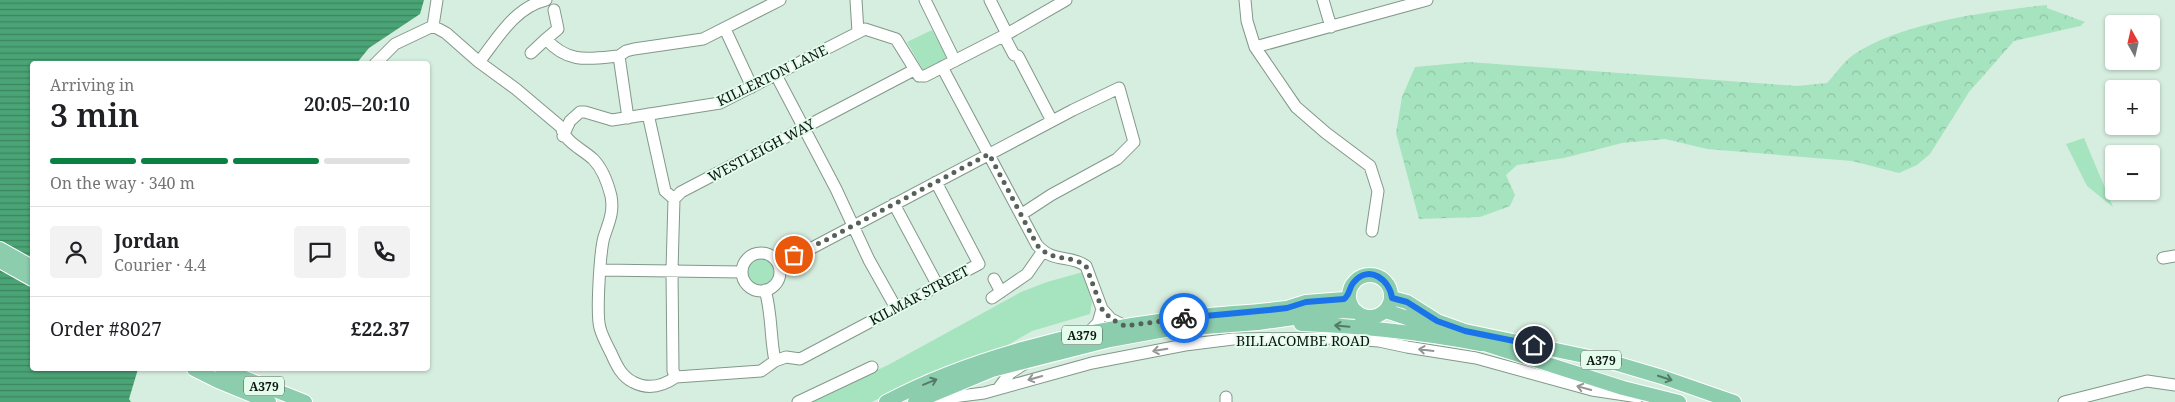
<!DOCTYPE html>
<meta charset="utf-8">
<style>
:root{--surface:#fff;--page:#f2f2f2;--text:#202124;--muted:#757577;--line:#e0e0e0;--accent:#0b8043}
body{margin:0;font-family:"Noto Serif",serif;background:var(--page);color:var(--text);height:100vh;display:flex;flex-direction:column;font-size:19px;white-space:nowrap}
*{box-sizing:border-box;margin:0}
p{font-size:16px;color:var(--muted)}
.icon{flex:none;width:28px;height:28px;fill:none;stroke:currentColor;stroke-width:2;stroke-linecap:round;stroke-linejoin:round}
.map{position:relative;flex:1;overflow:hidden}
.drawer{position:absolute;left:30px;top:61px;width:400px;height:310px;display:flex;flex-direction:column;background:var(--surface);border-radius:5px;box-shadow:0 1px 4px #0004}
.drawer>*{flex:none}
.needle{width:32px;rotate:352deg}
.tools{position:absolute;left:2105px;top:15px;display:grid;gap:10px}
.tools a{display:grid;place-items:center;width:55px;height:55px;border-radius:5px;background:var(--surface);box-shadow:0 1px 4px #0004;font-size:25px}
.pin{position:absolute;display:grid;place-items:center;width:42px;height:42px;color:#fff;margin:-21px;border:2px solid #fff;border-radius:50%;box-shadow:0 1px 5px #0007}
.courier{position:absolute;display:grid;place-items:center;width:50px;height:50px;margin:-25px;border:4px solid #1a73e8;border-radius:50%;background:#fff;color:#222;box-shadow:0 1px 6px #0007}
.overview em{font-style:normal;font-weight:600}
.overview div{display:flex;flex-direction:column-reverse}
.overview{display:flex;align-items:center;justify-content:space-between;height:85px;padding:0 20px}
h1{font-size:32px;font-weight:600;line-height:38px}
.bar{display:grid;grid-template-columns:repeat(4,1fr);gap:8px 5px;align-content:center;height:60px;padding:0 20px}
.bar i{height:6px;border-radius:4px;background:var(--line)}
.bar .on{background:var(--accent)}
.bar p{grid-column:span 4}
.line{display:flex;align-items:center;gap:12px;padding:0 20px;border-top:1px solid var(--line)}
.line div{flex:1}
.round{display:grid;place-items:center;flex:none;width:52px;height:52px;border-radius:5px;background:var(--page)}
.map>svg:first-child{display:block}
</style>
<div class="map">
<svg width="2175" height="402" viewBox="0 0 2175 402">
<defs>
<pattern id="forest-crowns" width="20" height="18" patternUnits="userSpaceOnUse" patternTransform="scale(1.25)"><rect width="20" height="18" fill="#a6e4bf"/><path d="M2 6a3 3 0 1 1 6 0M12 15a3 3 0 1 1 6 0" fill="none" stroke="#8ec3a3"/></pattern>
<pattern id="water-rules" width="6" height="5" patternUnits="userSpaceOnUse" patternTransform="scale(1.25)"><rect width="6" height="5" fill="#4aa475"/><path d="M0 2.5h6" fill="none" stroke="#3c855f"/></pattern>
</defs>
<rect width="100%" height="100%" fill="#d6eedf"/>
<path fill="#a6e4bf" d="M932 30 948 59 923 70 907 42Z
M2084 138 2113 207 2087 186 2066 144Z
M745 272a15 15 0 1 1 30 0a15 15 0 1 1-30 0Z
M1083 272 1092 302 1090 314 1032 331 1006 346 926 374 872 402H810L888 365 1021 292 1047 282Z"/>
<path fill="url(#forest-crowns)" d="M2047 5V8L2085 22 2080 26 2014 41 1969 92 1930 154 1917 165 1899 173 1852 161 1707 149 1665 139 1622 143 1564 158 1517 165 1506 175 1515 195 1510 206 1480 217 1419 219 1396 133 1402 97 1415 67 1469 62 1797 86 1827 83C1835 75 1843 62 1853 55 1901 22 1989 11 2047 5Z"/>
<path fill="url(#water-rules)" d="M0 0H424L420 14 369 48 356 64H32V369H138L129 399 131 402H0Z"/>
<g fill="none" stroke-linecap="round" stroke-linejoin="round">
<defs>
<path id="minor" d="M856 0 858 32
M925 0 955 61
M990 0 1007 34
M1245 0 1247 21 1255 47 1296 107 1326 133 1370 166 1378 191 1372 231
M1323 0 1331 27
M433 26 446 33 479 62 516 89 561 127C565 142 582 149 593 159 602 168 608 184 611 196 614 212 609 222 604 237 600 251 596 315 600 328 602 336 607 345 611 353 616 364 621 376 633 382 648 390 663 386 676 377
M433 26 437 0
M725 29 752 87
M1004 36 1014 55 1018 56 1052 121
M546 39 558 29 554 10
M1255 47 1427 0
M531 53 546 39C568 64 589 59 619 56
M619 56 626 51 634 49 703 39 780 0
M619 56 628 118
M479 62C498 38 514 8 546 0
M375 64 395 44 433 26
M942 67 1037 245C1054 264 1069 254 1086 266L1102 309 1111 319 1125 326
M776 75 836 189 869 260 896 308
M648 114 665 191 674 199
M563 136 570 121 580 112H585L612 120 720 103 865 29 896 39 919 76H925L1007 34 1066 0
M894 204 938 286
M742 272a19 19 0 1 1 38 0a19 19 0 1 1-38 0Z
M2163 258 2175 256
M777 261 810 249 1073 110 1119 88 1134 142 1117 159 1051 195 1022 214
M601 270 742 272
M994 279 1001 292
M765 290C772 313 770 337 775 361
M992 298 1027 274 1043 251
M1087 334 1098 323 1102 309
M210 369 226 379
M676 377 673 371 672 270 674 199 681 192 914 70
M676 377 761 371 775 361 786 357 800 359 979 264 936 182
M998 389 1010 373 1024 364
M798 402 872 367
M932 402 945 398 984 393 1092 363 1185 345 1233 339 1336 338 1379 341 1407 347 1476 358 1592 390 1638 397
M1226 402V397
M2064 402 2147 381 2175 385"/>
<path id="major" d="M0 249 32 267
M0 261 32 279
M1349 296a21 21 0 1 1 42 0a21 21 0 1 1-42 0Z
M1392 298 1407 302 1437 321 1465 331 1608 361 1662 377 1734 402
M1386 311 1440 329
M1301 324C1362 326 1422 333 1481 344
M1472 340 1623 388 1679 402
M194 369 218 381 269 402
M222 369 305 402
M886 402C969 358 1073 332 1166 320 1206 314 1247 313 1287 308L1306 302 1345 299 1349 296
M915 402 992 370 1110 340 1165 330 1258 323 1343 311 1357 312"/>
</defs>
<use href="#minor" stroke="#82988a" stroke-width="13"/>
<use href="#major" stroke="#fff" stroke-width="16"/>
<use href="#minor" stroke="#fff" stroke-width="11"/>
<use href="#major" stroke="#8bcdad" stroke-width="14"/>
</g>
<defs><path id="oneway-shaft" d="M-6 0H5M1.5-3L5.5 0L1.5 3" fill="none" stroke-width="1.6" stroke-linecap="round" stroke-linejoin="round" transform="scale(1.25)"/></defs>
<g stroke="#537b67">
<use href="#oneway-shaft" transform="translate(1342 326) rotate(-175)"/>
<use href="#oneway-shaft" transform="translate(1665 378) rotate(18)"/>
<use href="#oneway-shaft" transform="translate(930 382) rotate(-22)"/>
</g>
<g stroke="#939694">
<use href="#oneway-shaft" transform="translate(1160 350) rotate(170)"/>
<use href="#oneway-shaft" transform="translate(1426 350) rotate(-173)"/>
<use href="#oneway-shaft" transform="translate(1035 378) rotate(164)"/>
<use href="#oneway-shaft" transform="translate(1584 388) rotate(-165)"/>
</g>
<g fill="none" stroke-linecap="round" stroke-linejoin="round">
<path stroke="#546259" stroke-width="5" stroke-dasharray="0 9" d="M794 255 826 240 989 154 1037 245C1054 264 1069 253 1086 266L1102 309 1111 319 1125 326 1184 318"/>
<path stroke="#1a73e8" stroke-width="6" d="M1184 318 1269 310 1287 308 1306 302 1344 299C1350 295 1349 287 1354 282 1369 264 1390 280 1392 298L1407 302 1437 321 1465 331 1534 345"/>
</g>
<g text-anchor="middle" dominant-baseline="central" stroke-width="4" stroke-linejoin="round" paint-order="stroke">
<g fill="#e3fcec" stroke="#4e5b53" stroke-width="1">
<rect x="1062" y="325.5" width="40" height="19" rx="4"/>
<rect x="1581" y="350.5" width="40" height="19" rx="4"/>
<rect x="244" y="376.5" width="40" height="19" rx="4"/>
</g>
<g font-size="12" font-weight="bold" fill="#0e1611">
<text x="1082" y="335">A379</text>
<text x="1601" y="360">A379</text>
<text x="264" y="386">A379</text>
</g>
<g font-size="14" fill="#0e1611" stroke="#e3fcec">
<text transform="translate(772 75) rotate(-26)">KILLERTON LANE</text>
<text transform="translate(761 150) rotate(-28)">WESTLEIGH WAY</text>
<text transform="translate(919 295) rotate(-28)">KILMAR STREET</text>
<text x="1303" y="340">BILLACOMBE ROAD</text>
</g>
</g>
</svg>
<div class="tools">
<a><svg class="needle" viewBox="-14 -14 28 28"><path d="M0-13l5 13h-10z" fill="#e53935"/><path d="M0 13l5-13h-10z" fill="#757577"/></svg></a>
<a>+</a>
<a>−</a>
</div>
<div class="pin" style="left:794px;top:255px;background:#ea580c"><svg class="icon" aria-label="bag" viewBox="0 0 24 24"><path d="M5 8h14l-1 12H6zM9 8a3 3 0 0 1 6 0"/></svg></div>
<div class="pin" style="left:1534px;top:345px;background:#1f2937"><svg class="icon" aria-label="home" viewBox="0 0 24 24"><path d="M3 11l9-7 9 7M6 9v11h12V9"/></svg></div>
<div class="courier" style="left:1184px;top:318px"><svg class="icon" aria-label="bike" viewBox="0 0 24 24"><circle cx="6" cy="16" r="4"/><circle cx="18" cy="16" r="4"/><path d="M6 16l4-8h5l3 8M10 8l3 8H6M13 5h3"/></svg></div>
<section class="drawer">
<div class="overview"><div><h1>3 min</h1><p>Arriving in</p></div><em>20:05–20:10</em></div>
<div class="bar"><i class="on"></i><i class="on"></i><i class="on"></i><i></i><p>On the way · 340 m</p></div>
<div class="line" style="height:90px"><a class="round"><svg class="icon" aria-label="person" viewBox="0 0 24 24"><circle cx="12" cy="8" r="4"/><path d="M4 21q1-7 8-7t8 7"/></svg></a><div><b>Jordan</b><p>Courier · 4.4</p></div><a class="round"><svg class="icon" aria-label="chat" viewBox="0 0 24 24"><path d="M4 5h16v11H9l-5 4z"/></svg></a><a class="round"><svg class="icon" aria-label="phone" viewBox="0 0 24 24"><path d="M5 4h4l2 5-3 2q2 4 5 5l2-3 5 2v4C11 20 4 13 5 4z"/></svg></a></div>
<div class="line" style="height:65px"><div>Order #8027</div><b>£22.37</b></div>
</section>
</div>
